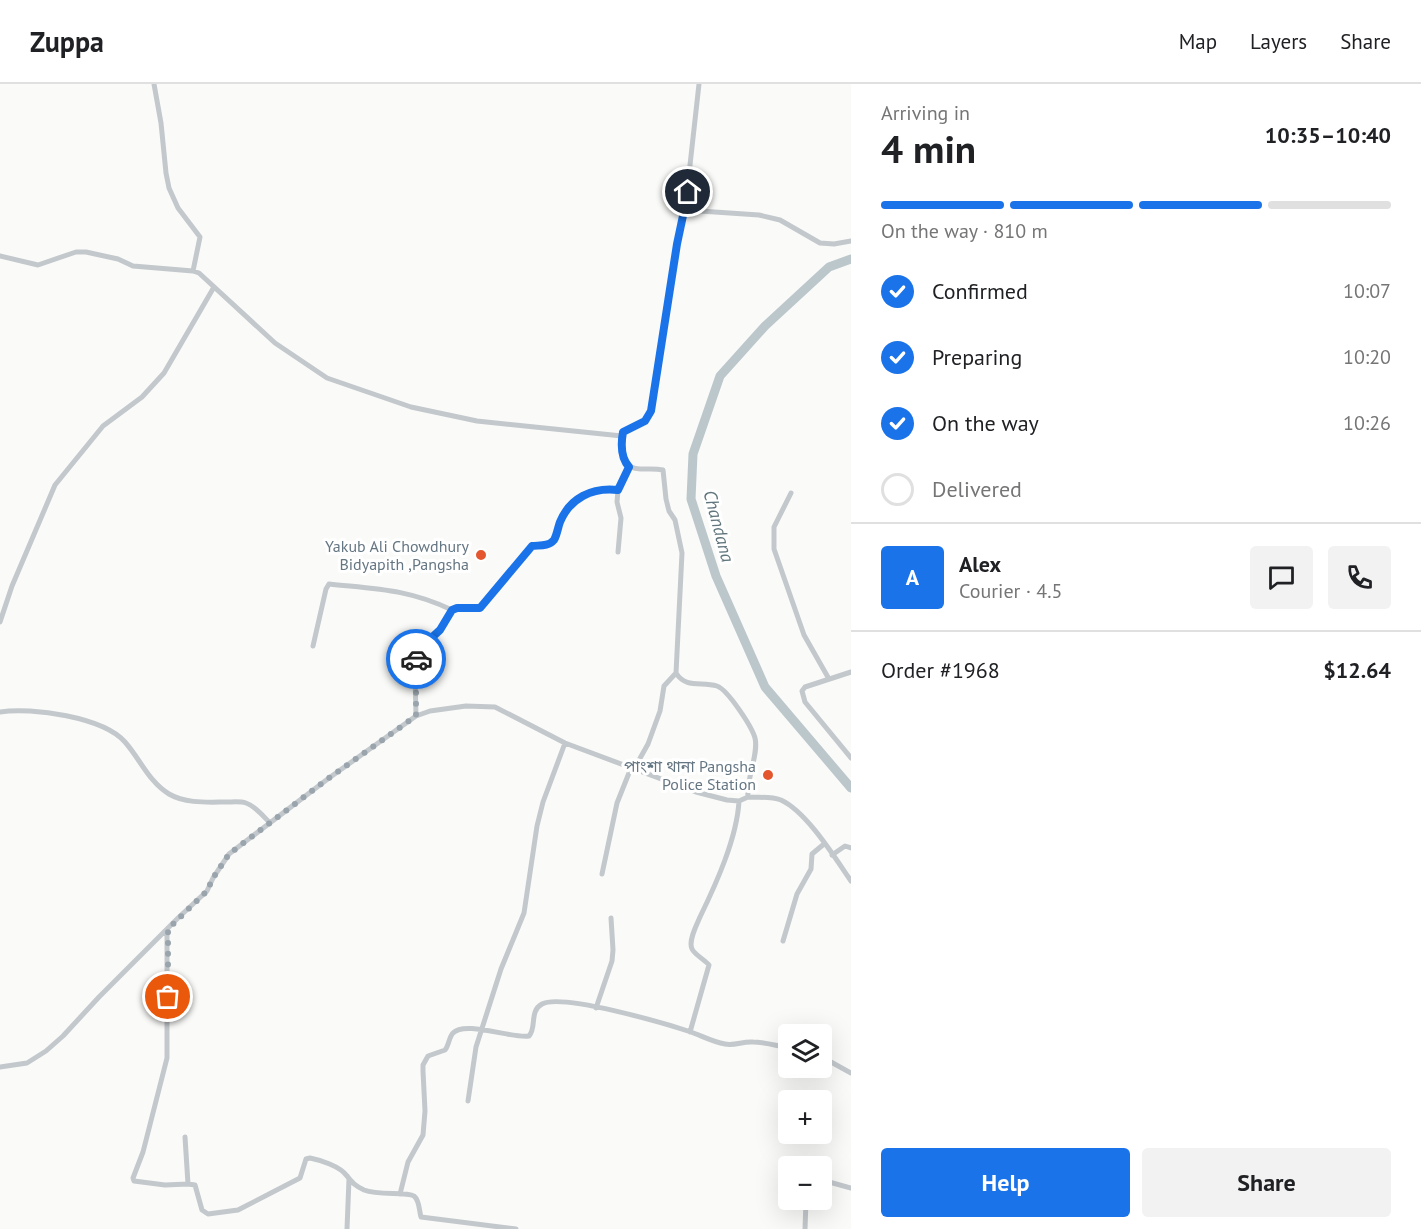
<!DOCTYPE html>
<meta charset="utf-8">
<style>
:root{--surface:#fff;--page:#f2f2f2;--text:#202124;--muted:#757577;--line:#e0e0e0;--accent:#1a73e8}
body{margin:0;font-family:"PT Sans","Noto Sans Bengali",sans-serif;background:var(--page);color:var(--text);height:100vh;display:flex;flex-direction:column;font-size:22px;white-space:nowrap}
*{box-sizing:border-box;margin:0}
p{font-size:20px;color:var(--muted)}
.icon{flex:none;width:33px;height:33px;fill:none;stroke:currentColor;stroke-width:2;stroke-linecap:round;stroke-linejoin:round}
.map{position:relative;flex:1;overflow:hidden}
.sheet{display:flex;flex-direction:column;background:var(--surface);width:570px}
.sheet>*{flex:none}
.buttons{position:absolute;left:778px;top:940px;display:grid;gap:12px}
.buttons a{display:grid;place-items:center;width:54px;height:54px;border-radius:6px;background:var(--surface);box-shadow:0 6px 24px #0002;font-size:30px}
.pin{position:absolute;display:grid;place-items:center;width:51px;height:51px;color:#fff;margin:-26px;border:3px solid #fff;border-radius:50%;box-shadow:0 2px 6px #0007}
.courier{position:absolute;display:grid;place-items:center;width:60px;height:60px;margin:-30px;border:4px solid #1a73e8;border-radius:50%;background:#fff;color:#222;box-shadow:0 2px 8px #0007}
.overview em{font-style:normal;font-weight:700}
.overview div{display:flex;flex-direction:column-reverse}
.overview{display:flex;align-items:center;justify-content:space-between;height:102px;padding:0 30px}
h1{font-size:39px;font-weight:700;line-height:45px}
.bar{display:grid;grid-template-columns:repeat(4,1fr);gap:9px 6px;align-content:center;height:72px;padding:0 30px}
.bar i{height:8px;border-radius:4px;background:var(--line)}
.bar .active{background:var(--accent)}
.bar p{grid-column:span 4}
.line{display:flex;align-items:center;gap:15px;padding:0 30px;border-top:2px solid var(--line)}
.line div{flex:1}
.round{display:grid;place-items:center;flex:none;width:63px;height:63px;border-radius:6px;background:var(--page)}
ol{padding:0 30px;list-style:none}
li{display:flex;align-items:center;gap:18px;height:66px}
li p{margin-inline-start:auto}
li .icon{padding:6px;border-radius:50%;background:var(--accent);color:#fff;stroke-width:4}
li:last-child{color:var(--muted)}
li i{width:33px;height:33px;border:3px solid var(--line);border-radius:50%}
.primary-button{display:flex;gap:12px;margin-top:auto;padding:12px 30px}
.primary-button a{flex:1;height:69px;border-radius:6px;background:var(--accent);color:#fff;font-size:24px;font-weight:700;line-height:69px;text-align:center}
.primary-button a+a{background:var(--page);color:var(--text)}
header{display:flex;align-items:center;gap:36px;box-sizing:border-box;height:84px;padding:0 30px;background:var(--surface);border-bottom:2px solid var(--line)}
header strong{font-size:28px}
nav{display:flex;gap:33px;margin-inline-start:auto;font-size:21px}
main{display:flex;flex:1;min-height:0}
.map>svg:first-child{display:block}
</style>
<header>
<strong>Zuppa</strong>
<nav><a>Map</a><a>Layers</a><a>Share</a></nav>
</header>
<main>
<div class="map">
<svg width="851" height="1145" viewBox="0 0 851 1145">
<rect width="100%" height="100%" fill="#fafaf8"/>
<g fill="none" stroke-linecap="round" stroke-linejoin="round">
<path stroke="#bbc7cb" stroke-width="9" d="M851 175 829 183 765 242 720 292 693 370 691 415 716 492 765 603 851 704"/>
<path stroke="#c3c8cc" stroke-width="5" d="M154 0 161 39 166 89 169 104 178 124 200 153 193 187
M699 0 685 126 677 160 651 327 645 337 623 348C621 355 622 361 623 368 628 393 644 382 663 386L666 415 669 427 675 436 682 469 676 589C686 605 702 597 717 602 728 606 752 643 755 654 759 670 746 695 748 713 759 714 770 712 781 716 807 728 835 774 851 797
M685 126 759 131 780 136 820 159 834 160 851 157
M0 172 38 181 76 168H86L118 175 133 182 193 187 199 189 275 259 327 294 411 323 477 337 622 352
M618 406 617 418 621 434 618 468
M791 409 774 443V465L804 551 829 595
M0 538 12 502 55 401 103 342 142 313 164 289 214 203
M313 562 326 505 329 500C376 505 408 505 452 526
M851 588 805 603 802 607 805 618 851 674
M0 628C32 623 103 633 125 658 140 675 149 698 169 710 186 720 209 718 227 718 233 718 240 717 246 719 255 722 263 732 270 739
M416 632 415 591 416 576 421 567 440 546 452 526 457 524H480L532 462C539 461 548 463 554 456 557 451 558 443 560 438 570 414 592 402 618 406L629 383
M634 685 648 660 660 627 664 602 676 589
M832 771 845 762 851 764
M602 790 617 719 631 684
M167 845V974L143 1068 133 1094 134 1097 165 1101 188 1100 195 1101 202 1126 208 1130 238 1126 300 1094 306 1075 310 1074C320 1076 340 1082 347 1092 353 1099 355 1102 364 1106 379 1112 406 1107 414 1112 420 1117 419 1127 421 1133L516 1145
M783 857 797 810 811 785 812 770 824 760
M596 924 612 877 613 866 611 834
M690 948 709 881C705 876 695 871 692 865 688 857 697 840 700 833 716 800 737 754 739 717
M822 973 851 989
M0 983 27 979 46 967 63 952 99 913 178 834 207 807 213 794 229 770 329 694 416 632 430 627 466 622 495 623 565 659 696 708 727 716 739 717 748 713
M468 1017 476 963 501 885 524 829 537 742 543 718 565 659
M185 1053 188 1100
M822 1096 851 1104
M400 1110 408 1078 423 1051 425 1027 423 987V981L428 972 445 966C449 961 449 953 453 949 465 936 512 955 529 952 537 943 529 927 542 920 562 909 667 940 691 948 702 952 713 958 725 960 735 962 743 957 753 958 765 958 777 962 789 964
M347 1145 349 1095
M805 1145 806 1116"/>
</g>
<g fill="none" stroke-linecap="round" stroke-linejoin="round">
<path stroke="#99a4ac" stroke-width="6" stroke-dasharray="0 10.8" d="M168 913V845L207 807 213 794 229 770 329 694 416 632V575"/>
<path stroke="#1a73e8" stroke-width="8" d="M416 575 428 557 440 546 452 526 457 524H480L532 462C539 461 548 463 554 456 557 451 558 443 560 438 570 414 592 403 618 406L629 383C621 374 621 359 623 348L645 337 651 327 677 160 688 108"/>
</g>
<g fill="#e4572e" stroke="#fff" stroke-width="2">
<circle cx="481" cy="471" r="6"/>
<circle cx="768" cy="691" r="6"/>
</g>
<g text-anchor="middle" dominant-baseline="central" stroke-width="6" stroke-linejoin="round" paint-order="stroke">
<g font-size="16" fill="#657683" stroke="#fff" text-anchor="end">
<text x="469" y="462">Yakub Ali Chowdhury<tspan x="469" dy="18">Bidyapith ,Pangsha</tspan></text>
<text x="756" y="682">পাংশা থানা Pangsha<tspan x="756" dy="18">Police Station</tspan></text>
</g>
<g font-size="18" font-style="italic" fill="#60757c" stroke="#fff">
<text transform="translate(719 442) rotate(75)">Chandana</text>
</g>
</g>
</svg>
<div class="buttons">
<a><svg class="icon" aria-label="layers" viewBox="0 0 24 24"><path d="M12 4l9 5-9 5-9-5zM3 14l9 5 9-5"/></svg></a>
<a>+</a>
<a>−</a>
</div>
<div class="pin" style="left:168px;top:913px;background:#ea580c"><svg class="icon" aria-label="bag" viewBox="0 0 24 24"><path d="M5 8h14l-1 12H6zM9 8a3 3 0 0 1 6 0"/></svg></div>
<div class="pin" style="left:688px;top:108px;background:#1f2937"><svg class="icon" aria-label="home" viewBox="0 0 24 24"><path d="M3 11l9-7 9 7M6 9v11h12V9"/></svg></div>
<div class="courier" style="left:416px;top:575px"><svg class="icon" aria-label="car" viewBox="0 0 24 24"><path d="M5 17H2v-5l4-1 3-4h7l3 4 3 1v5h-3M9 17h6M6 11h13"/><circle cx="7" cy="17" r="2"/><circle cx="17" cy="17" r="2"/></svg></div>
</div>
<section class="sheet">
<div class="overview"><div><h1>4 min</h1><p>Arriving in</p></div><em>10:35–10:40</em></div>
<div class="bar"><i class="active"></i><i class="active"></i><i class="active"></i><i></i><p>On the way · 810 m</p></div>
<ol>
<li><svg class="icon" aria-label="check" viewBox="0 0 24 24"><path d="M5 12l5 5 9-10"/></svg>Confirmed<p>10:07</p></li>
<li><svg class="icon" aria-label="check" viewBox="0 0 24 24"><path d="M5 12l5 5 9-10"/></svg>Preparing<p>10:20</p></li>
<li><svg class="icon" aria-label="check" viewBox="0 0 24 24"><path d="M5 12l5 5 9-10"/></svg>On the way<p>10:26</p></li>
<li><i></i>Delivered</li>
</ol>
<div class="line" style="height:108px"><b class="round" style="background:var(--accent);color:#fff">A</b><div><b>Alex</b><p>Courier · 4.5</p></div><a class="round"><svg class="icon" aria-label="chat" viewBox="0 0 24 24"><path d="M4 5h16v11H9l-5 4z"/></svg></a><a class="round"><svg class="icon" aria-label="phone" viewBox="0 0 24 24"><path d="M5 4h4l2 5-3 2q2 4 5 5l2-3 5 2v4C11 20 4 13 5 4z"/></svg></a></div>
<div class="line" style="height:78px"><div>Order #1968</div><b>$12.64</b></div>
<div class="primary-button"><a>Help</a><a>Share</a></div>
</section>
</main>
